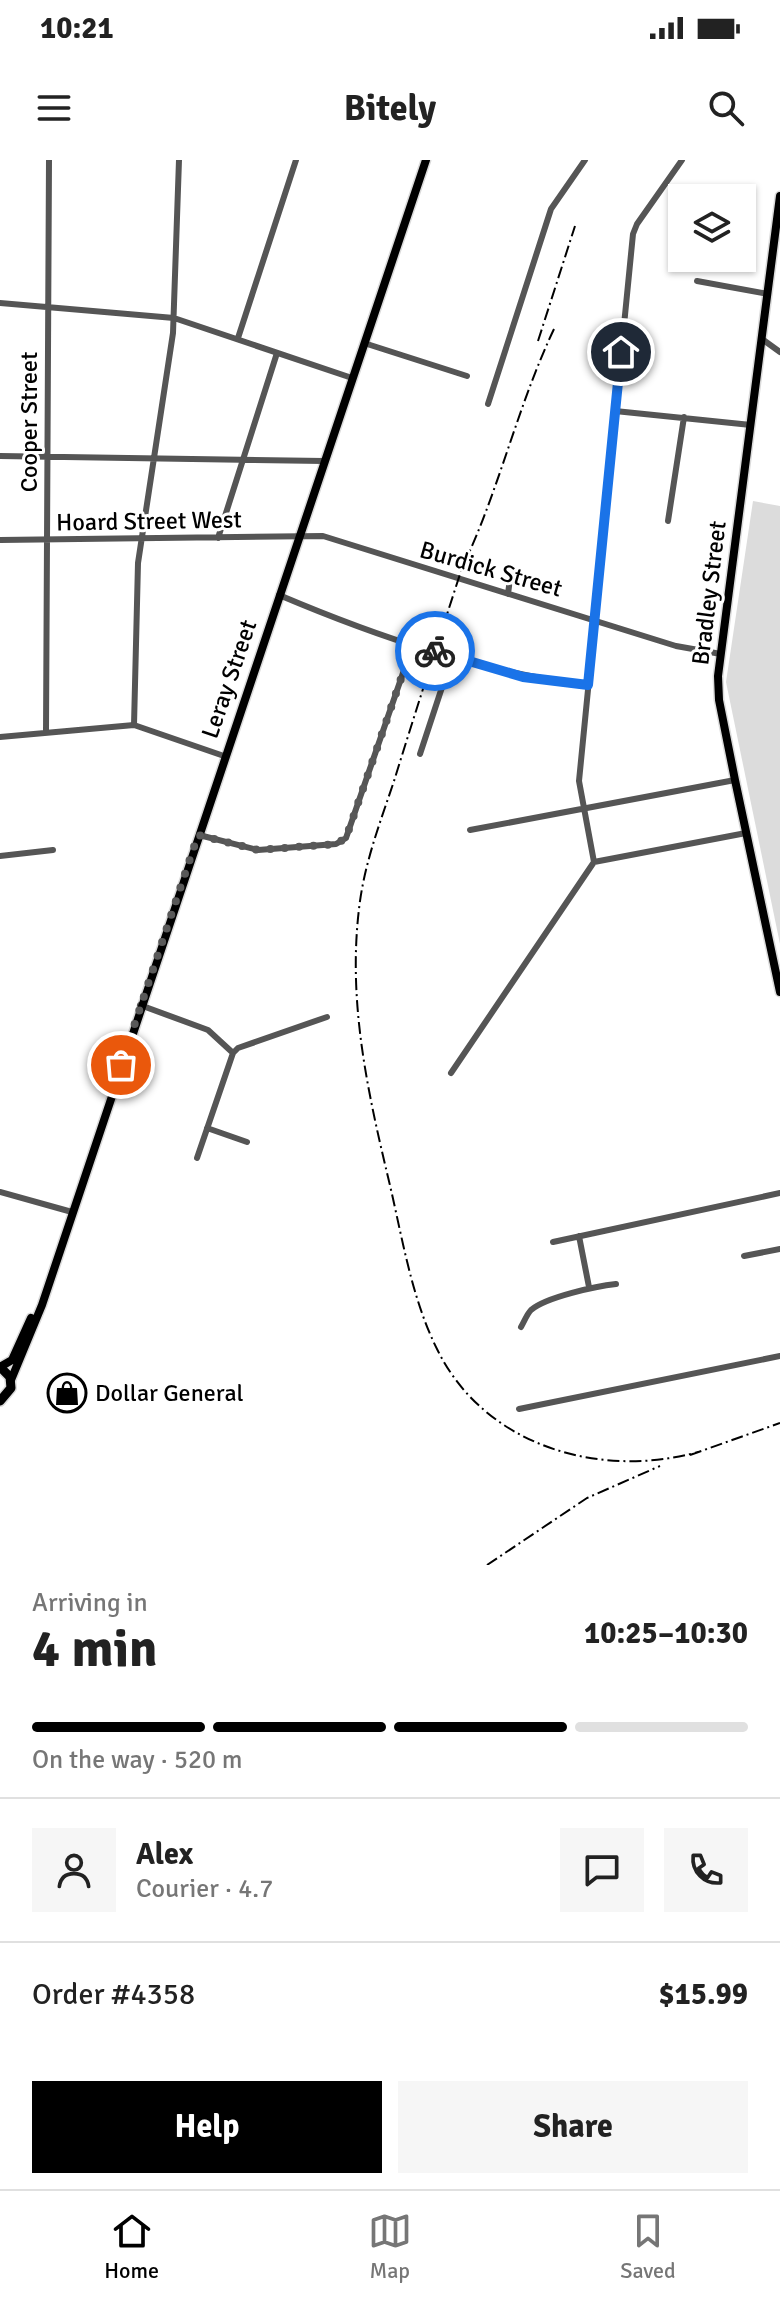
<!DOCTYPE html>
<meta charset="utf-8">
<style>
:root{--surface:#fff;--page:#f6f6f6;--text:#222;--muted:#767676;--line:#e0e0e0;--accent:#000}
body{margin:0;font-family:Signika,sans-serif;background:var(--page);color:var(--text);height:100vh;display:flex;flex-direction:column;font-size:30px;white-space:nowrap}
*{box-sizing:border-box;margin:0}
p{font-size:26px;color:var(--muted)}
.icon{flex:none;width:44px;height:44px;fill:none;stroke:currentColor;stroke-width:2;stroke-linecap:round;stroke-linejoin:round}
.map{position:relative;height:1405px;overflow:hidden}
.side{display:flex;flex-direction:column;background:var(--surface);flex:1}
.side>*{flex:none}
.controls{position:absolute;left:668px;top:24px;display:grid;gap:16px}
.controls a{display:grid;place-items:center;width:88px;height:88px;border-radius:0px;background:var(--surface);box-shadow:0 2px 6px #0004;font-size:40px}
.pin{position:absolute;display:grid;place-items:center;width:68px;height:68px;color:#fff;margin:-34px;border:4px solid #fff;border-radius:50%;box-shadow:0 2px 8px #0007}
.courier{position:absolute;display:grid;place-items:center;width:80px;height:80px;margin:-40px;border:6px solid #1a73e8;border-radius:50%;background:#fff;color:#222;box-shadow:0 2px 10px #0007}
.overview em{font-style:normal;font-weight:700}
.overview div{display:flex;flex-direction:column-reverse}
.overview{display:flex;align-items:center;justify-content:space-between;height:136px;padding:0 32px}
h1{font-size:52px;font-weight:700;line-height:60px}
.bar{display:grid;grid-template-columns:repeat(4,1fr);gap:12px 8px;align-content:center;height:96px;padding:0 32px}
.bar i{height:10px;border-radius:6px;background:var(--line)}
.bar .selected{background:var(--accent)}
.bar p{grid-column:span 4}
.line{display:flex;align-items:center;gap:20px;padding:0 32px;border-top:2px solid var(--line)}
.line div{flex:1}
.round{display:grid;place-items:center;flex:none;width:84px;height:84px;border-radius:0px;background:var(--page)}
.cta{display:flex;gap:16px;margin-top:auto;padding:16px 32px}
.cta a{flex:1;height:92px;border-radius:0px;background:var(--accent);color:#fff;font-size:32px;font-weight:700;line-height:92px;text-align:center}
.cta a+a{background:var(--page);color:var(--text)}
.status{display:flex;justify-content:space-between;align-items:center;height:56px;padding:0 40px;background:var(--surface);direction:ltr}
.status svg{height:22px;fill:currentColor}
header{display:flex;justify-content:space-between;align-items:center;height:104px;padding:0 32px;background:var(--surface);font-size:36px;font-weight:700}
.menu{display:flex;justify-content:space-around;align-items:center;height:112px;border-top:2px solid var(--line);background:var(--surface);font-size:22px;color:var(--muted)}
.menu a{display:grid;justify-items:center;gap:4px}
.menu .selected{color:var(--accent)}
.map>svg:first-child{display:block}
</style>
<div class="status"><b>10:21</b><svg viewBox="0 0 49 12"><path d="M0 12V9h3v3zM5 12V6h3v6zM10 12V3h3v9zM15 12V0h3v12zM26 1h20v11H26zM47 4h2v5h-2z"/></svg></div>
<header><svg class="icon" aria-label="menu" viewBox="0 0 24 24"><path d="M4 6h16M4 12h16M4 18h16"/></svg>Bitely<svg class="icon" aria-label="search" viewBox="0 0 24 24"><circle cx="10" cy="10" r="6"/><path d="M15 15l6 6"/></svg></header>
<div class="map">
<svg width="780" height="1405" viewBox="0 0 780 1405">
<rect width="100%" height="100%" fill="#fff"/>
<path fill="#dcdcdc" d="M753 341 780 346V784L726 522Z"/>
<g fill="none" stroke-linecap="round" stroke-linejoin="round">
<defs>
<path id="major" d="M780 36 718 516 719 540 735 620 780 832
M0 1207 12 1200 31 1158
M11 1220 42 1145 426 0"/>
<path id="highway" d="M0 1207 10 1217 11 1228 0 1241"/>
</defs>
<use href="#major" stroke="#dbdbdb" stroke-width="11"/>
<use href="#highway" stroke="#dbdbdb" stroke-width="12"/>
<path stroke="#555" stroke-width="6" d="M697 121 768 134
M0 143 174 158 352 218
M238 178 296 0
M762 179 780 192
M364 183 467 216
M488 244 551 49 585 0
M615 251 751 265
M0 296 324 301
M668 361 684 257
M218 378 277 193
M0 380 323 376 676 486 721 494
M508 434 511 411
M279 435C378 477 481 512 588 525
M134 565 138 403 173 173 179 0
M46 572 49 0
M0 577 134 565 224 596
M420 594 452 497
M470 670 735 620
M199 675 258 690 336 684 346 678 413 484
M0 696 53 690
M594 702 579 621 633 74 637 64 682 0
M594 702 746 673
M140 845 208 870 233 893
M451 913 594 702
M207 968 247 982
M197 998 233 893 238 888 327 857
M0 1032 72 1052
M579 1076 589 1127
M553 1082 780 1033
M744 1096 780 1089
M521 1167C524 1162 527 1154 531 1150 546 1137 597 1126 616 1124
M519 1249 780 1196"/>
<use href="#major" stroke="#000" stroke-width="8"/>
<use href="#highway" stroke="#000" stroke-width="9"/>
<path stroke="#000" stroke-width="2" stroke-dasharray="12 4 2 4" stroke-linecap="butt" d="M554 169C517 247 499 331 462 408 439 479 416 550 394 621 380 663 364 704 359 749 348 841 367 929 388 1017 402 1075 411 1138 438 1191 486 1287 601 1319 698 1292
M538 181 575 66
M690 1295 780 1263
M487 1405 587 1338 660 1306"/>
</g>
<g fill="none" stroke-linecap="round" stroke-linejoin="round">
<path stroke="#595959" stroke-width="8" stroke-dasharray="0 14.4" d="M121 905 198 675 258 690 336 684 346 678 413 484 435 491"/>
<path stroke="#1a73e8" stroke-width="10" d="M435 491 523 517 588 525 621 192"/>
</g>
<defs>
<symbol id="shop-ring" viewBox="-11 -11 22 22"><circle r="9.5" fill="#fff" stroke="#000" stroke-width="1.5"/><path d="M-5-2.5h2.3a2.7 3.5 0 0 1 5.4 0H5L5.5 6h-11ZM-1.5-2.5h3a1.5 2.3 0 0 0-3 0Z" fill="#000"/></symbol>
</defs>
<g fill-rule="evenodd">
<use href="#shop-ring" x="45" y="1211" width="44" height="44"/>
</g>
<g text-anchor="middle" dominant-baseline="central" stroke-width="6" stroke-linejoin="round" paint-order="stroke">
<g font-size="24" fill="#000" stroke="#fff">
<text transform="translate(29 262) rotate(-90)">Cooper Street</text>
<text transform="translate(149 361) rotate(-1)">Hoard Street West</text>
<text transform="translate(491 409) rotate(16)">Burdick Street</text>
<text transform="translate(709 433) rotate(-83)">Bradley Street</text>
<text transform="translate(229 519) rotate(-71)">Leray Street</text>
</g>
<g font-size="24" fill="#000" stroke="#fff" text-anchor="start">
<text x="95" y="1233">Dollar General</text>
</g>
</g>
</svg>
<div class="controls">
<a><svg class="icon" aria-label="layers" viewBox="0 0 24 24"><path d="M12 4l9 5-9 5-9-5zM3 14l9 5 9-5"/></svg></a>
</div>
<div class="pin" style="left:121px;top:905px;background:#ea580c"><svg class="icon" aria-label="bag" viewBox="0 0 24 24"><path d="M5 8h14l-1 12H6zM9 8a3 3 0 0 1 6 0"/></svg></div>
<div class="pin" style="left:621px;top:192px;background:#1f2937"><svg class="icon" aria-label="home" viewBox="0 0 24 24"><path d="M3 11l9-7 9 7M6 9v11h12V9"/></svg></div>
<div class="courier" style="left:435px;top:491px"><svg class="icon" aria-label="bike" viewBox="0 0 24 24"><circle cx="6" cy="16" r="4"/><circle cx="18" cy="16" r="4"/><path d="M6 16l4-8h5l3 8M10 8l3 8H6M13 5h3"/></svg></div>
</div>
<section class="side">
<div class="overview"><div><h1>4 min</h1><p>Arriving in</p></div><em>10:25–10:30</em></div>
<div class="bar"><i class="selected"></i><i class="selected"></i><i class="selected"></i><i></i><p>On the way · 520 m</p></div>
<div class="line" style="height:144px"><a class="round"><svg class="icon" aria-label="person" viewBox="0 0 24 24"><circle cx="12" cy="8" r="4"/><path d="M4 21q1-7 8-7t8 7"/></svg></a><div><b>Alex</b><p>Courier · 4.7</p></div><a class="round"><svg class="icon" aria-label="chat" viewBox="0 0 24 24"><path d="M4 5h16v11H9l-5 4z"/></svg></a><a class="round"><svg class="icon" aria-label="phone" viewBox="0 0 24 24"><path d="M5 4h4l2 5-3 2q2 4 5 5l2-3 5 2v4C11 20 4 13 5 4z"/></svg></a></div>
<div class="line" style="height:104px"><div>Order #4358</div><b>$15.99</b></div>
<div class="cta"><a>Help</a><a>Share</a></div>
</section>
<nav class="menu">
<a class="selected"><svg class="icon" aria-label="home" viewBox="0 0 24 24"><path d="M3 11l9-7 9 7M6 9v11h12V9"/></svg>Home</a>
<a><svg class="icon" aria-label="map" viewBox="0 0 24 24"><path d="M3 6l6-2 6 2 6-2v14l-6 2-6-2-6 2zM9 4v14M15 6v14"/></svg>Map</a>
<a><svg class="icon" aria-label="saved" viewBox="0 0 24 24"><path d="M7 4h10v16l-5-4-5 4z"/></svg>Saved</a>
</nav>
